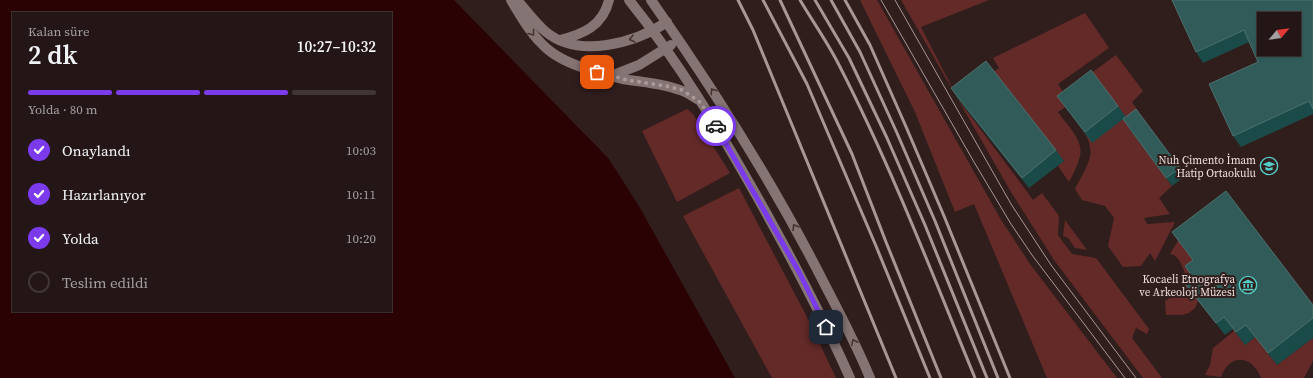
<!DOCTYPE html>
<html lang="tr">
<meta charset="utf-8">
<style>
:root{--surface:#241616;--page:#2c1f1f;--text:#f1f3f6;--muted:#a39fa1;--line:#413535;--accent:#7c3aed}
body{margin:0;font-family:"Source Serif 4",serif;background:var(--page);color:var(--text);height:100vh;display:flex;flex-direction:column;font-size:15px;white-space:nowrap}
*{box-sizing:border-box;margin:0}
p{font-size:13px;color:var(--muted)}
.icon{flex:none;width:22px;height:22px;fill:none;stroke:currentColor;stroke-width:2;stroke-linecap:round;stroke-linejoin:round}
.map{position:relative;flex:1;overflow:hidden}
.details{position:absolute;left:12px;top:12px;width:380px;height:300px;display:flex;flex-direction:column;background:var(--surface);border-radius:0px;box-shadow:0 1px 3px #0004,0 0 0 1px var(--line)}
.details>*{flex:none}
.needle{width:26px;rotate:61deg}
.fabs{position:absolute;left:1257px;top:12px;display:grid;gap:8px}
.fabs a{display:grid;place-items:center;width:44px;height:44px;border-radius:0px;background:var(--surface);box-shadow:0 1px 3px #0004,0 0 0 1px var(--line);font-size:20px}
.pin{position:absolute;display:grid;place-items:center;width:34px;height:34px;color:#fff;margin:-17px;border-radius:8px;box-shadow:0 2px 6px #0006}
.courier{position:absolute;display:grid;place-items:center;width:40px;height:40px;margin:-20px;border:3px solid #7c3aed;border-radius:50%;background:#fff;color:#222;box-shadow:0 1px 5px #0007}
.headline em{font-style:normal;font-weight:600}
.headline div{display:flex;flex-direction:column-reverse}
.headline{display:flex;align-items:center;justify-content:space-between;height:68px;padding:0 16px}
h1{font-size:26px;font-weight:600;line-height:30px}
.bar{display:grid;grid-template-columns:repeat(4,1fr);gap:6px 4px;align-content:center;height:48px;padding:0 16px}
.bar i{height:5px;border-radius:3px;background:var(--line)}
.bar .current{background:var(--accent)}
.bar p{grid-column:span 4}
ol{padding:0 16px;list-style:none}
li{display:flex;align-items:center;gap:12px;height:44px}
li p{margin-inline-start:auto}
li .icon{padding:4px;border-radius:50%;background:var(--accent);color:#fff;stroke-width:4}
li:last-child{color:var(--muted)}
li i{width:22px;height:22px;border:2px solid var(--line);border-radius:50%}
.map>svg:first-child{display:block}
</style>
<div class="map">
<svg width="1313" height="378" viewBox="0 0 1313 378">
<rect width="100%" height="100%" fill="#301e1d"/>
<path fill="#632a28" d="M860 0H877L1000 218 1030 264 1117 378H1047L974 204 955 212 915 112Z
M901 0H989L921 27 958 99 1033 200 1042 193 1059 216 1058 235 1072 254 1096 258 1149 329 1147 334 1136 328 1132 338 1162 378H1143L1054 260 1011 192Z
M1085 13 1109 48 1058 84 1070 102 1079 82 1116 55 1143 91 1132 102 1142 117 1128 127 1172 186 1159 198 1170 214 1144 218 1147 224 1175 222 1155 261 1150 253 1141 266 1123 267 1108 246 1114 218 1105 206 1082 200 1075 189C1080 179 1087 168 1090 157 1094 138 1075 120 1065 107L1058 112C1066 124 1084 140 1080 156 1078 165 1073 174 1069 182L1058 166 1064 161 993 72 999 68 993 58Z
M687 109 693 114 730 173 677 202 642 131Z
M739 188 806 315 836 378H772L683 216Z
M1065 220 1087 250 1075 248 1068 238 1063 236Z
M1182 234 1188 239 1181 245 1202 272 1194 279 1203 291 1205 290 1237 332 1236 333 1245 345 1255 337 1277 365 1313 338V361L1304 378H1261C1252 355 1230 353 1221 377L1205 375 1210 365 1213 348 1234 331 1206 295 1198 301 1195 308 1189 313 1182 315H1166L1165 301C1181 292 1191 282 1181 264 1179 259 1176 255 1170 254Z"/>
<path fill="#2b0203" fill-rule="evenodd" d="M0 0H454L609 159 640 208 735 378H0ZM13 13H391V311H13Z"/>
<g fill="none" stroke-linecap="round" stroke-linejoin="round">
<path stroke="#847473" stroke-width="10" d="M511 0C537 45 551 61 602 73 611 76 620 79 629 80 646 82 664 84 680 90 687 92 693 97 699 100
M517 0C526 10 535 23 546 32 579 59 635 43 667 22
M629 0C679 62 720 131 759 200 792 259 823 317 850 378
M651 0C715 91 775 186 825 285 841 316 857 346 870 378
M560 40C583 34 603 26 609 0
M611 76 639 65 671 45"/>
<path stroke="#a79897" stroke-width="1" d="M881 0 974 162 1011 224 1032 255 1125 378
M895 0 1011 204 1051 265 1136 378"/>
<path stroke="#a79897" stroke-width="3" d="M738 0 753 30 896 378
M763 0 807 84 876 246 930 378
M780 0 852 154 886 242 941 378
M800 0C813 22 828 43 839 65 891 166 932 273 975 378
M815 0 849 58 887 138 925 225 987 378
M831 0 860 52 897 133 935 221 998 378
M845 0 870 45 907 129 944 216 1010 378"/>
</g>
<path fill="#1b4b49" d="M1172 0H1313V114L1241 147 1233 136 1258 62 1249 42 1203 63 1196 52Z
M951 88 1056 150 1064 161 1029 188 958 99Z
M1057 96 1118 106 1126 117 1092 143Z
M1128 127 1180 168 1185 176 1172 186Z
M1172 232 1313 305V338L1277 365 1255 337 1245 345 1233 329 1225 335 1195 297 1186 285 1194 279 1185 266 1193 260Z"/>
<path fill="#315b59" stroke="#4e706e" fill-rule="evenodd" d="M1172 0H1313V109L1309 101 1233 136 1209 84 1258 62 1244 30 1196 52ZM1264 19H1294V49H1264Z
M986 61 1056 150 1022 178 951 88Z
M1091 70 1118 106 1085 132 1057 96Z
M1136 109 1180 168 1166 178 1123 119Z
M1226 191 1313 305V318L1268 353 1246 325 1236 332 1224 317 1216 323 1186 285 1194 279 1185 266 1193 260 1172 232Z"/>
<defs><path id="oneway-chevron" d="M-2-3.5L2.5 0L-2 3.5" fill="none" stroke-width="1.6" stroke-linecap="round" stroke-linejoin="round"/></defs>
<g stroke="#453432">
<use href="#oneway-chevron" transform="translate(532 33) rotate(53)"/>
<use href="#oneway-chevron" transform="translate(632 39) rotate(166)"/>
<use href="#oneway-chevron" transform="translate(713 91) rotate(-123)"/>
<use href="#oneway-chevron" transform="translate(795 227) rotate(-120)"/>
<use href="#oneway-chevron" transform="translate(854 342) rotate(-116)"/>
</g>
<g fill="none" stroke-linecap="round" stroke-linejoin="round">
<path stroke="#aa9b9a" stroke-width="4" stroke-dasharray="0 7.2" d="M597 72 627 80 666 86 682 90 700 102 716 126"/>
<path stroke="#7c3aed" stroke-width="5" d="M716 126 799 272 826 327"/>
</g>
<defs>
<symbol id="school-ring" viewBox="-11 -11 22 22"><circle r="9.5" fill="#301e1d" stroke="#54cdc8" stroke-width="1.5"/><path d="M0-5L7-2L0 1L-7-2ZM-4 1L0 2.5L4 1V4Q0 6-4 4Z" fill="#54cdc8"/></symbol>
<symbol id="museum-ring" viewBox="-11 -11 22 22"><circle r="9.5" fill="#301e1d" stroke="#54cdc8" stroke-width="1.5"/><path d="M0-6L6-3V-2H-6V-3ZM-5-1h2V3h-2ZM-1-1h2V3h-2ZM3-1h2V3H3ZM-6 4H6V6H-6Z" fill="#54cdc8"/></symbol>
</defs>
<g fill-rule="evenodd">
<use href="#school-ring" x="1259" y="156" width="20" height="20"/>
<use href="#museum-ring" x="1238" y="275" width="20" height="20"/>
</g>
<g text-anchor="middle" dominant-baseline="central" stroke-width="4" stroke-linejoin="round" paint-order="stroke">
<g font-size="11" fill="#ecdfde" stroke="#301e1d" text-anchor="end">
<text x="1256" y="160">Nuh Çimento İmam<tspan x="1256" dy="13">Hatip Ortaokulu</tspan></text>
<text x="1235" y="279">Kocaeli Etnografya<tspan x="1235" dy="13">ve Arkeoloji Müzesi</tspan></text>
</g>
</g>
</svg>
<div class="fabs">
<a><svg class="needle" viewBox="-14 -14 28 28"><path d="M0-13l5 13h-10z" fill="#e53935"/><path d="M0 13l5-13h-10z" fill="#a39fa1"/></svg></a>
</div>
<div class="pin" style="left:597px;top:72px;background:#ea580c"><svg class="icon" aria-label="bag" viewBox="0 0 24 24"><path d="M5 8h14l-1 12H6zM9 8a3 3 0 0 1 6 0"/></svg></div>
<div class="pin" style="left:826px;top:327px;background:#1f2937"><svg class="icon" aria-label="home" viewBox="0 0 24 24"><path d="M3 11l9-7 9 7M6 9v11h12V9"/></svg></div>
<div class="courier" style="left:716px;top:126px"><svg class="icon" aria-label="car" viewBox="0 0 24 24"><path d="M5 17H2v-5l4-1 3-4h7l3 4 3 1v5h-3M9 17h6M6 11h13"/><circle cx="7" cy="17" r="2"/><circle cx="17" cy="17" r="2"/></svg></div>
<section class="details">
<div class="headline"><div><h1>2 dk</h1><p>Kalan süre</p></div><em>10:27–10:32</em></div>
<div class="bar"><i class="current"></i><i class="current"></i><i class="current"></i><i></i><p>Yolda · 80 m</p></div>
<ol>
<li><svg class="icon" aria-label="check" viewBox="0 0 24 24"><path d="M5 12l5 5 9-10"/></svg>Onaylandı<p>10:03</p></li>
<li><svg class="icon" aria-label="check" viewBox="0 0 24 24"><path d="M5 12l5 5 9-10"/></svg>Hazırlanıyor<p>10:11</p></li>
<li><svg class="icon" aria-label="check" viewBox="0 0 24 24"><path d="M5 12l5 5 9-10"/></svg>Yolda<p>10:20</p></li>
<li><i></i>Teslim edildi</li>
</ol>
</section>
</div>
